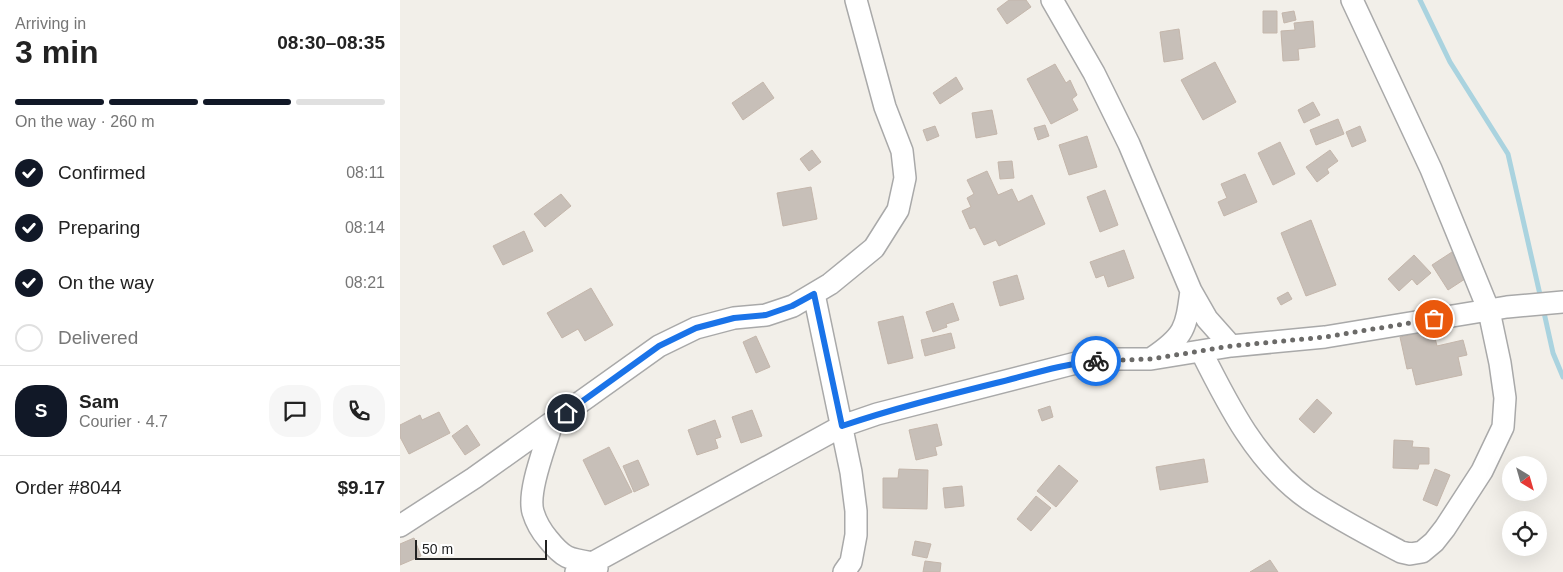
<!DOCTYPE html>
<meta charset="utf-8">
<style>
:root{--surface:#fff;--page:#f6f6f6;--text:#222;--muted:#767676;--line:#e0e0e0;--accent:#111827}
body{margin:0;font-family:Helvetica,sans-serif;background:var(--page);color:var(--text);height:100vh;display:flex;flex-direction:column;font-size:19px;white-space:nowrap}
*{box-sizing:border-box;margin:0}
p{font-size:16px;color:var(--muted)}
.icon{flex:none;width:28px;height:28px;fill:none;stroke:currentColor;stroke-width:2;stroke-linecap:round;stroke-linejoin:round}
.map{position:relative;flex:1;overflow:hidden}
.side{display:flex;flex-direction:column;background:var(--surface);width:400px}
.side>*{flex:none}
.needle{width:32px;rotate:143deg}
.fabs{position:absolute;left:1102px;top:456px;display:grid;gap:10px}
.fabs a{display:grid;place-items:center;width:45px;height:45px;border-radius:50%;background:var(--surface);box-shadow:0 5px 20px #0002;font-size:25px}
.scale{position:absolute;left:15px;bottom:12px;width:132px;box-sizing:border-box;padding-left:5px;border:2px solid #222;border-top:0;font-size:14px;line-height:18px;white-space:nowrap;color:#222;-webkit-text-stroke:4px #fff;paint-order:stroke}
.pin{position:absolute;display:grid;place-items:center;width:42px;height:42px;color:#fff;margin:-21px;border:2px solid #fff;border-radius:50%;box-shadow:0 1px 5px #0007}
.courier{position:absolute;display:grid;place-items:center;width:50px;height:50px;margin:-25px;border:4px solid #1a73e8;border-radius:50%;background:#fff;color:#222;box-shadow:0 1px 6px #0007}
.overview em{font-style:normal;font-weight:700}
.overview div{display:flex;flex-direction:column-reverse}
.overview{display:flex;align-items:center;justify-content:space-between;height:85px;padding:0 15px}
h1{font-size:32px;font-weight:700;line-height:38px}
.bar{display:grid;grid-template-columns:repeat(4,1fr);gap:8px 5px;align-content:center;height:60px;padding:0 15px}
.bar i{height:6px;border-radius:4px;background:var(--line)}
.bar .selected{background:var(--accent)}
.bar p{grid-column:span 4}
.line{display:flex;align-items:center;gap:12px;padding:0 15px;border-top:1px solid var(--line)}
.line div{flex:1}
.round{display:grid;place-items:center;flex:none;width:52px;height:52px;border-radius:20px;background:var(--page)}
ol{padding:0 15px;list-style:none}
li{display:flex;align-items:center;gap:15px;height:55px}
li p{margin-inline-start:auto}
li .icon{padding:5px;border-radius:50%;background:var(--accent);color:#fff;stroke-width:4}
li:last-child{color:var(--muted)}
li i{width:28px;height:28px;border:2px solid var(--line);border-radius:50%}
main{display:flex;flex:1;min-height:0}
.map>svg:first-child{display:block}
</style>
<main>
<section class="side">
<div class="overview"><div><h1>3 min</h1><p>Arriving in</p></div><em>08:30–08:35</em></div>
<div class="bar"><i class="selected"></i><i class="selected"></i><i class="selected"></i><i></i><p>On the way · 260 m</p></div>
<ol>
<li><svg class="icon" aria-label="check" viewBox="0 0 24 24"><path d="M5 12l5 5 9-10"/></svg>Confirmed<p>08:11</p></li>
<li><svg class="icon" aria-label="check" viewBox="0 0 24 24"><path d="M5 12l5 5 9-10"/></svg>Preparing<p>08:14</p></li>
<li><svg class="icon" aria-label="check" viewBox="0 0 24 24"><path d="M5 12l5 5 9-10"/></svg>On the way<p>08:21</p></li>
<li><i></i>Delivered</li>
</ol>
<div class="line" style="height:90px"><b class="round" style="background:var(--accent);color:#fff">S</b><div><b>Sam</b><p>Courier · 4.7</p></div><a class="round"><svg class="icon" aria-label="chat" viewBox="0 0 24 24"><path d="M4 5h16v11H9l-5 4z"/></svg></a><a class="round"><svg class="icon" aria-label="phone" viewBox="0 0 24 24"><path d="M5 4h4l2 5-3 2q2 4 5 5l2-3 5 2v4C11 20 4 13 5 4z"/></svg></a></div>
<div class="line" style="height:65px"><div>Order #8044</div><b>$9.17</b></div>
</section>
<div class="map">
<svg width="1163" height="572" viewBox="0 0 1163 572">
<rect width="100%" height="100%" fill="#f2efe9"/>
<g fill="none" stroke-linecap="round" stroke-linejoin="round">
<path stroke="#aad3df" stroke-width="5" d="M1020 0 1050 62 1108 154 1141 299
M1143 308 1153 353 1163 377"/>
</g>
<path fill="#c7bfb8" stroke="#c4b6ab" d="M609 0H626L631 7 607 24 597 9Z
M863 11H877V33H863Z
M894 11 896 20 884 23 882 13Z
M913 21 915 47 898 49 899 60 883 61 881 31 895 30 894 23Z
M779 29 783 59 764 62 760 32Z
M815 62 836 102 803 120 781 80Z
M655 64 666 83 670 80 677 95 672 99 678 110 651 124 627 79Z
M556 77 563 89 540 104 533 93Z
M363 82 374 98 343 120 332 103Z
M913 102 920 115 904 123 898 110Z
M592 110 597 134 576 138 572 113Z
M938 119 944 134 916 145 910 130Z
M645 125 649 136 638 140 634 128Z
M535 126 539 136 527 141 523 130Z
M960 126 966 141 952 147 946 132Z
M687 136 697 167 669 175 659 145Z
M880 142 895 174 873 185 858 153Z
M412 150 421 162 409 171 400 159Z
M930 150 938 161 927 169 929 173 917 182 906 167Z
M612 161 614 178 600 179 598 162Z
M587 171 598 195 612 189 618 202 632 195 645 224 599 246 596 240 584 245 575 227 570 229 562 211 571 207 567 198 574 194 567 180Z
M845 174 857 202 824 216 818 202 827 198 821 184Z
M411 187 417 219 383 226 377 193Z
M705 190 718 225 700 232 687 197Z
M161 194 171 206 145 227 134 214Z
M911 220 936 285 906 296 881 233Z
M124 231 133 251 103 265 93 246Z
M724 250 734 278 708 287 704 275 696 278 690 262Z
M1052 252 1068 277 1048 290 1032 265Z
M1014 255 1031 273 1017 285 1012 279 999 291 988 279Z
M617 275 624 299 600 306 593 282Z
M191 288 213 325 185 341 178 329 162 338 147 313Z
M888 292 892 299 881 305 877 298Z
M553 303 559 320 546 324 547 327 533 332 526 312Z
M503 316 513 358 488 364 478 322Z
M1033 330 1037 346 1063 340 1067 355 1058 357 1062 375 1016 385 1012 368 1007 369 1000 337Z
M551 333 555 348 525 356 521 340Z
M356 336 370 367 356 373 343 342Z
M917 399 932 413 914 433 899 419Z
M650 406 653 417 642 421 638 410Z
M352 410 362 436 341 443 332 417Z
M39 412 50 433 9 454 0 437V425L20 415 22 420Z
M315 420 321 437 315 439 318 448 297 455 288 430Z
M537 424 542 445 535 447 537 455 516 460 509 430Z
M67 425 80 445 65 455 52 436Z
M994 440 1013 441 1012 447 1029 448V464H1019L1018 469 993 468Z
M209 447 232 492 205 505 183 460Z
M804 459 808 482 760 490 756 467Z
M238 460 249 485 234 492 223 466Z
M659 465 678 481 656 507 637 491Z
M499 469 528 470 527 509 483 508V478H498Z
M1035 469 1050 475 1037 506 1023 500Z
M562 486 564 506 545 508 543 488Z
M636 496 651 508 631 531 617 519Z
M14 538 21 556 0 565V544Z
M515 541 531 544 527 558 512 555Z
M870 560 878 572H850Z
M525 561 541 563 540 572H523Z"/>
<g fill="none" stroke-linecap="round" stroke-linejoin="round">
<defs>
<path id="minor" d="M652 0 694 73 729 144 791 291 807 319 831 346
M414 294 451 472 456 511V535L451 562 444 572
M801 351C828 405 857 463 908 499 938 519 969 535 1001 552L1010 554 1022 552 1034 542 1045 528 1082 471 1103 427 1105 398 1100 363 1089 311 1031 169 952 0
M752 358C785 336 786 328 791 291
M152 423C146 445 127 491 133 512 136 522 142 532 148 539 164 559 169 559 194 563L197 568
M0 526 74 478 259 346 296 328 334 318 366 315 393 306 430 284 474 248 498 210 505 178 502 151 485 107 456 0
M176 572 442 426 477 414 676 363 714 359H751L831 346 925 337 1107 307 1163 302"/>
</defs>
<use href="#minor" stroke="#a9a9a9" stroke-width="24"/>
<use href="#minor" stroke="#fff" stroke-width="21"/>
</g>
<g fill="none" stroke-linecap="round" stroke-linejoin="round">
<path stroke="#6b6a68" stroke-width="5" stroke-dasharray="0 9" d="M696 361 751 359 831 346 925 337 1034 319"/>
<path stroke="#1a73e8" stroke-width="6" d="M166 413 259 346 296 328 334 318 366 315 392 306 414 294 442 426C492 409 544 396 596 383 629 375 662 364 696 361"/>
</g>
</svg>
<div class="fabs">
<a><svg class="needle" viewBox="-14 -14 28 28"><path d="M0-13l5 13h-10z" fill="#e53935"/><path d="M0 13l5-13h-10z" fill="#767676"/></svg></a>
<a><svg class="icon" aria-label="locate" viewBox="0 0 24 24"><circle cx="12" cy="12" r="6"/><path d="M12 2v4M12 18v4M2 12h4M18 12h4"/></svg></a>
</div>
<div class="scale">50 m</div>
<div class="pin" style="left:1034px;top:319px;background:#ea580c"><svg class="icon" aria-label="bag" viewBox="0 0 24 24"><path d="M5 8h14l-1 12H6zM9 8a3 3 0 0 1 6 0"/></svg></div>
<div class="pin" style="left:166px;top:413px;background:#1f2937"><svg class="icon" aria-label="home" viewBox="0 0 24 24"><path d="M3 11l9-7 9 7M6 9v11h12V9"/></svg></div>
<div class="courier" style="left:696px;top:361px"><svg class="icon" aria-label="bike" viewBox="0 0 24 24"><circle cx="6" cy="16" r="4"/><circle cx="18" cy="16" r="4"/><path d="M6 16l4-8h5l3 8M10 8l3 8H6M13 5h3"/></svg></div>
</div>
</main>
